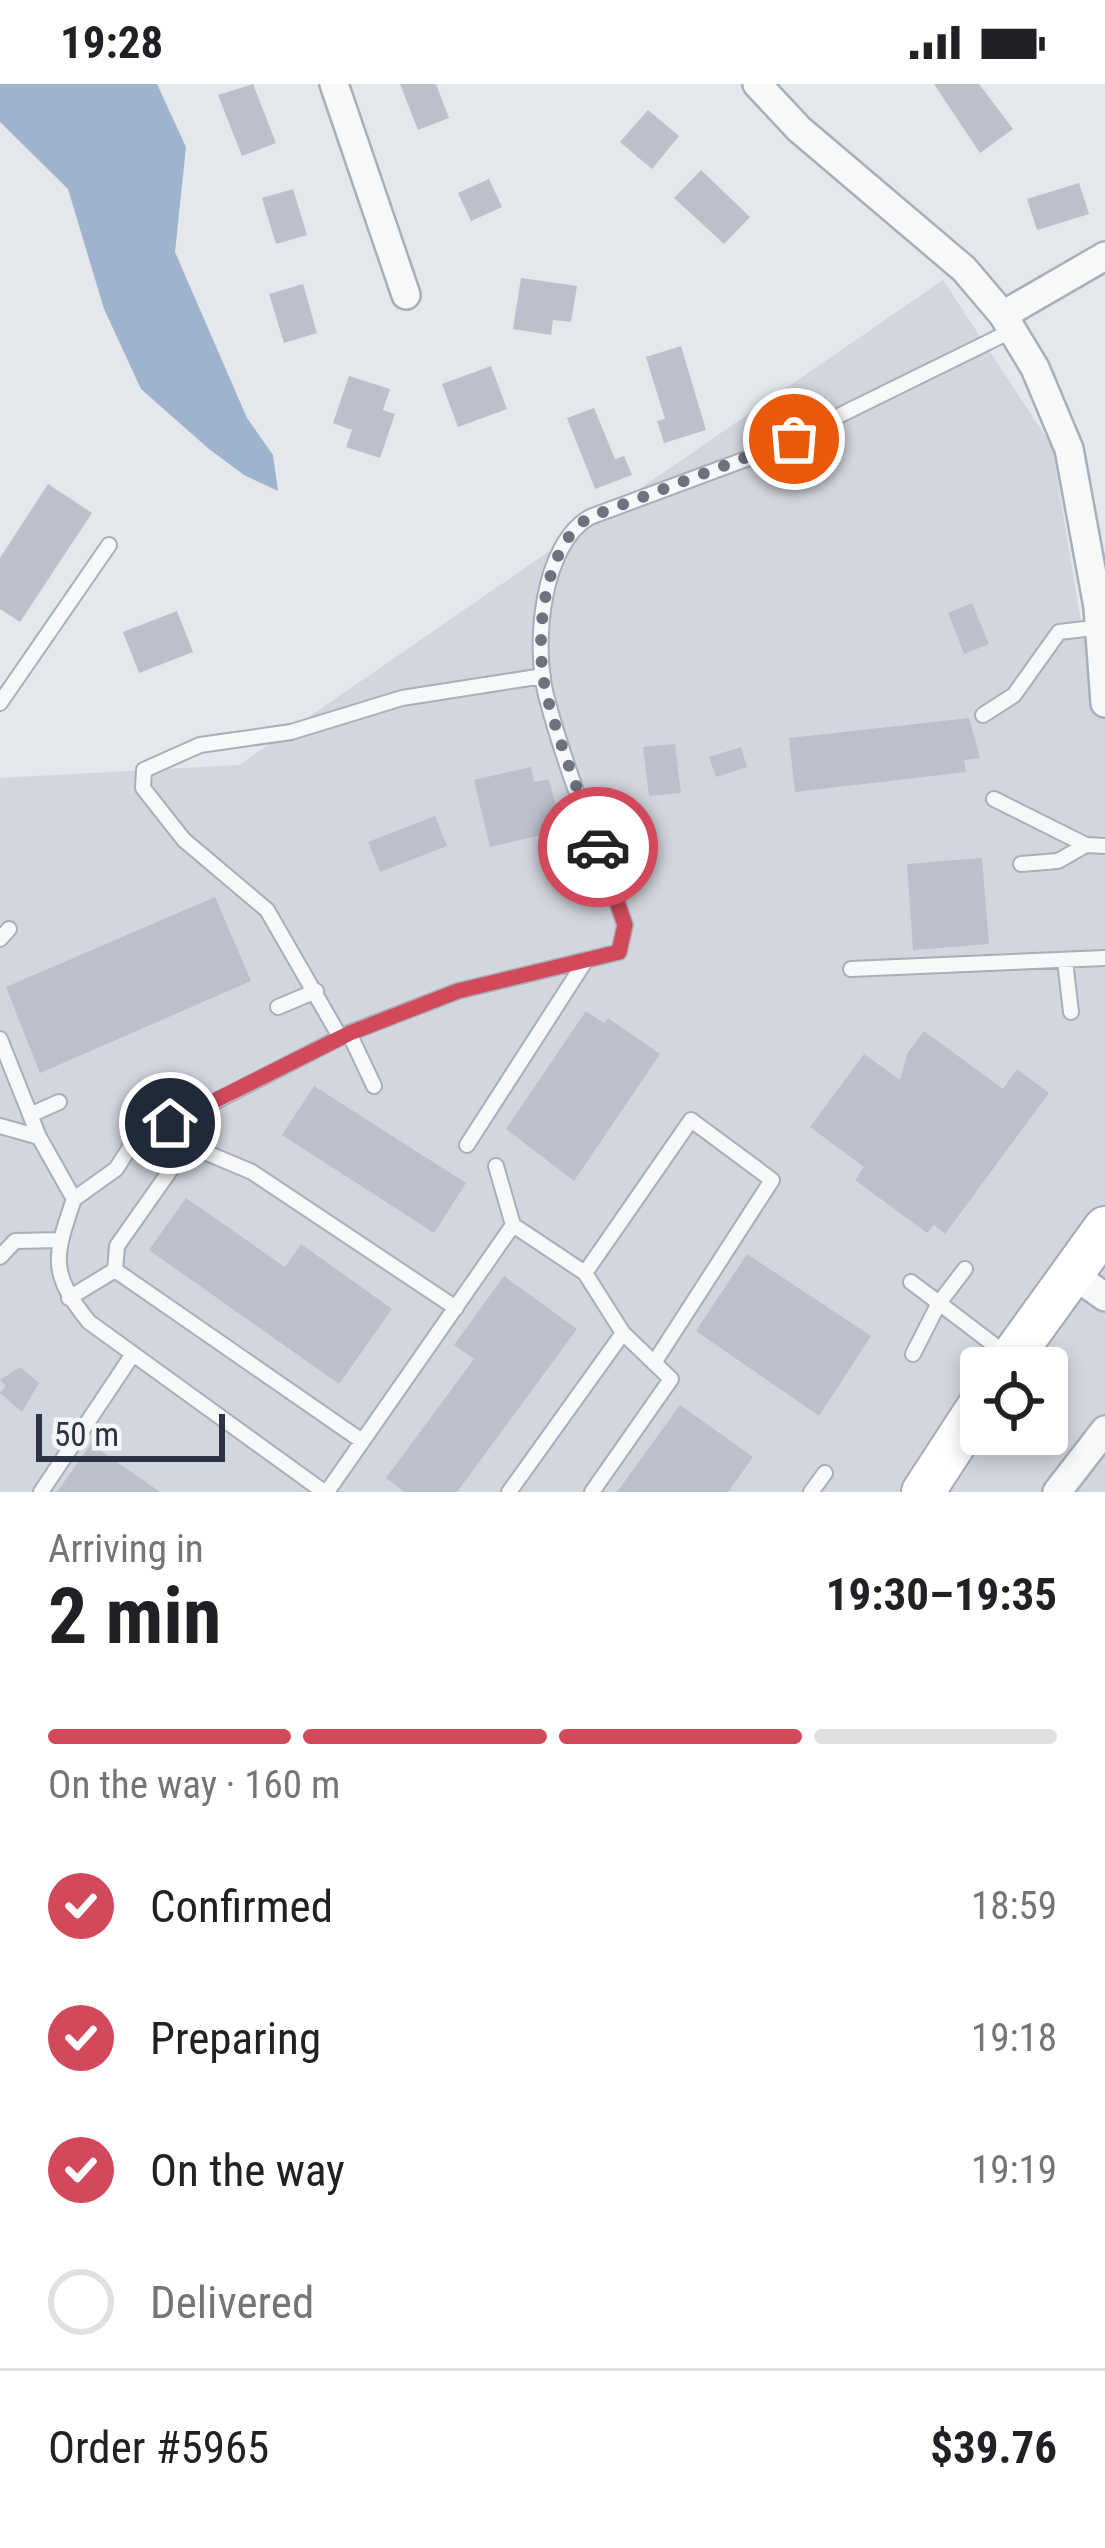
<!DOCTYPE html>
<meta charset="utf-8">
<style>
:root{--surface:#fff;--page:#f2f2f2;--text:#202124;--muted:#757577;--line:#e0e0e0;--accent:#d1495b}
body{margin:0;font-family:"Roboto Condensed",sans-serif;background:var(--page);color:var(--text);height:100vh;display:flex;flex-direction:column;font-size:45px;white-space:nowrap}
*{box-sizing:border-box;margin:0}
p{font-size:39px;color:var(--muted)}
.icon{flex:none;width:66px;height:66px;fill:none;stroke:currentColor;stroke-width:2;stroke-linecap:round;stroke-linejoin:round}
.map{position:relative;height:1408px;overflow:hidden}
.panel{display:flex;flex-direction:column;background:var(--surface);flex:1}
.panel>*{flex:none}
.fabs{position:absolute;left:960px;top:1263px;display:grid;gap:24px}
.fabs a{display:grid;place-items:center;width:108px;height:108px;border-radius:12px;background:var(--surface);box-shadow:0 6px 18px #0003;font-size:60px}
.scale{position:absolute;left:36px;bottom:30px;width:189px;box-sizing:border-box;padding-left:12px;border:6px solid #2b3445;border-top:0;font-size:33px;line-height:42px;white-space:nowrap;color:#2b3445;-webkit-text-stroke:9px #f4f6f9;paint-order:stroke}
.pin{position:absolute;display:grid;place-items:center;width:102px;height:102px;color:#fff;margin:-51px;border:6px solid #fff;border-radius:50%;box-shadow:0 3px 12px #0007}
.courier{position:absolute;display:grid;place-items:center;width:120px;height:120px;margin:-60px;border:9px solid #d1495b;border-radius:50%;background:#fff;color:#222;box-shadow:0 3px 15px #0007}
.head em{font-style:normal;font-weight:700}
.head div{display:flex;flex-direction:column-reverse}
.head{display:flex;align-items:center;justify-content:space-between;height:204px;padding:0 48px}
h1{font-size:78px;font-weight:700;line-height:90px}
.bar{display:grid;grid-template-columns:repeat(4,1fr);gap:18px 12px;align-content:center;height:144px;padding:0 48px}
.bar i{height:15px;border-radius:9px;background:var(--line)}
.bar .on{background:var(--accent)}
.bar p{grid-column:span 4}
.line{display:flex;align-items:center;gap:30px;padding:0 48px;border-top:3px solid var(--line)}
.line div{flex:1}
ol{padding:0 48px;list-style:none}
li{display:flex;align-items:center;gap:36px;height:132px}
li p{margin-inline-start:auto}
li .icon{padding:12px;border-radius:50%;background:var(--accent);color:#fff;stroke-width:4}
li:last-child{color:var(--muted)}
li i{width:66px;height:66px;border:6px solid var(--line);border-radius:50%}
.status{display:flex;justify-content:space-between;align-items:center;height:84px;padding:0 60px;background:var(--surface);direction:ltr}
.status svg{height:33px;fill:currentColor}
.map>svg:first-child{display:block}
</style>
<div class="status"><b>19:28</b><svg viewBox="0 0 49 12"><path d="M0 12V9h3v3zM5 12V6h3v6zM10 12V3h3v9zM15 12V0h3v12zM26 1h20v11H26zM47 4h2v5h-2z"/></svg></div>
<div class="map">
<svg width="1105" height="1408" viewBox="0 0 1105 1408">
<rect width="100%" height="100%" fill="#e4e7ec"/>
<path fill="#d2d6de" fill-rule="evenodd" d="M943 196 1052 362 1081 538 1105 537V1408H0V694L239 681ZM981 1284H1047V1350H981Z"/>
<path fill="#9fb4cc" d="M0 0H157L186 63 175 168 247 334 273 371 278 407 244 391 209 365 141 305 104 225 68 105 0 38Z"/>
<path fill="#bbc0ca" d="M253 0 276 59 242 72 218 11Z
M400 0H436L449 34 418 46Z
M934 0H979L1013 45 980 69Z
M648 26 679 52 652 85 620 58Z
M701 86 750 133 724 160 674 114Z
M489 95 502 123 471 137 458 109Z
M1079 99 1089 130 1037 146 1027 115Z
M293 105 307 151 276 160 262 114Z
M521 194 577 202 571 238 553 236 551 251 513 245Z
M303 200 317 249 284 259 269 210Z
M681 262 706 346 664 359 657 337 665 335 646 273Z
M491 282 507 325 458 343 442 300Z
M349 292 390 305 383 326 395 330 380 374 346 363 352 346 333 339Z
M594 324 615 375 624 372 632 391 595 405 567 334Z
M48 400 92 429 20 538 0 525V474Z
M972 519 989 560 964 570 948 529Z
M177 527 193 568 139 589 123 548Z
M969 634 980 674 964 676 966 688 795 708 789 654Z
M675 660 681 709 649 712 643 663Z
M741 663 747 683 716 693 709 673Z
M531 683 534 698 549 695 562 746 490 763 474 696Z
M435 732 447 762 380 788 368 758Z
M982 774 989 860 913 866 907 780Z
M215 813 251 897 40 989 6 903Z
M586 927 604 939 608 934 660 970 574 1097 506 1045Z
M924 947 1003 1005 1017 985 1049 1009 945 1150 934 1141 927 1149 855 1096 864 1083 810 1043 864 970 900 996 907 970Z
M314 1002 466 1099 434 1149 282 1051Z
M186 1114 285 1183 301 1160 392 1225 339 1300 149 1166Z
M747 1170 871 1252 819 1332 696 1247Z
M504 1192 577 1245 457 1408H405L386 1394 474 1275 454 1261Z
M20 1283 39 1299 22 1328 0 1309 6 1302 0 1296Z
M680 1321 753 1373 728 1408H617Z
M91 1360 160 1408H57Z"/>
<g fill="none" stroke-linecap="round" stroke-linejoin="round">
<defs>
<path id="lane" d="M0 619 109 461
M983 631 1014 611 1059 548 1102 543
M994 715 1086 761 1105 762
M1021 780 1058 777 1086 761
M0 855 9 845
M1065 877 1071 928
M851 885 1105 874
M278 923 316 907
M349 949 374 1002
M340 953 267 826 184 756 143 704 144 686 200 661 291 648 402 614 543 592
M0 955 39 1053 74 1115C54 1173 49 1189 89 1238L324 1408
M30 1031 59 1018
M0 1042 39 1053
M188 1061 252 1088 456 1224
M467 1061 586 876
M496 1082 513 1141
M74 1115 116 1085 132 1060 349 949 458 907 619 868 625 841C599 765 566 689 546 611 533 560 542 460 590 433L765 368 1013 246
M0 1173 15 1157 60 1156
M965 1185 939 1219 1006 1270
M115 1186 117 1162 188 1061 170 1039
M585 1189 623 1249 671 1295 592 1408
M911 1198 939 1219 913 1270
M69 1214 115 1186 362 1357
M41 1408 133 1270
M327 1408 513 1141 585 1189 691 1036 772 1096 654 1279
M509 1408 623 1249
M811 1408 825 1389"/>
<path id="street" d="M334 0 406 211
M757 0 799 45 964 185 1003 231 1035 284 1069 365 1098 523 1105 619
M1003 231 1105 172
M1071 1189 1105 1213
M1057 1408 1105 1346"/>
<path id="primary" d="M1004 1284 1105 1144
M923 1408 981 1319"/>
</defs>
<use href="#lane" stroke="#a9aeb7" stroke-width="18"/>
<use href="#street" stroke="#a9aeb7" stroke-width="32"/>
<use href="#primary" stroke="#a3abb8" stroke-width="46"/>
<use href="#lane" stroke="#f7f8fa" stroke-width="14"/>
<use href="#street" stroke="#f7f8fa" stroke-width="27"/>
<use href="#primary" stroke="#fff" stroke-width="42"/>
</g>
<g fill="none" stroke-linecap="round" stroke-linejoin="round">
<path stroke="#6c737f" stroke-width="12" stroke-dasharray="0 21.6" d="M598 763C581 713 560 663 547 612 533 561 542 461 590 433L794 355"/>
<path stroke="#d1495b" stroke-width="15" d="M170 1039 350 949 458 907 619 868 625 841 598 763"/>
</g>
</svg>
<div class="fabs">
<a><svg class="icon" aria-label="locate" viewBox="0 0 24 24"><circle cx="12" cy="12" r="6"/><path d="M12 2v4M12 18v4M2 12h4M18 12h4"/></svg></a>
</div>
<div class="scale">50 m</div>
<div class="pin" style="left:794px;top:355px;background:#ea580c"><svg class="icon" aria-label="bag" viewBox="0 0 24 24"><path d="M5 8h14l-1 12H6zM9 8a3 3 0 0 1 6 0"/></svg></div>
<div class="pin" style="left:170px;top:1039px;background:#1f2937"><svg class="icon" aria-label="home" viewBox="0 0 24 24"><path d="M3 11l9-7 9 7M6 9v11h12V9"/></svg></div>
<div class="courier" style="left:598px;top:763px"><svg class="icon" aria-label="car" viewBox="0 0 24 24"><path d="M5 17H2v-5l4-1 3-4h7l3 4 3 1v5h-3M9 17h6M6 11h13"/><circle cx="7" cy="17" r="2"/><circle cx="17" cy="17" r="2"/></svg></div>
</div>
<section class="panel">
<div class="head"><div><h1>2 min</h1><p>Arriving in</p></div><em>19:30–19:35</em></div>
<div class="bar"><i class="on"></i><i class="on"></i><i class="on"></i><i></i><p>On the way · 160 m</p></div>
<ol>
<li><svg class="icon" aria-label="check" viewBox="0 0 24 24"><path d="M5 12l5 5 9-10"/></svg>Confirmed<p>18:59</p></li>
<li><svg class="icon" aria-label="check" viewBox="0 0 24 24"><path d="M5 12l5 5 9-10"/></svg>Preparing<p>19:18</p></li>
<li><svg class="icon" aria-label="check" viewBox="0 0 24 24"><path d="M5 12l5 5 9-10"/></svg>On the way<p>19:19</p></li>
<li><i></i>Delivered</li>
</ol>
<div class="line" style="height:156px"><div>Order #5965</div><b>$39.76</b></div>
</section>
